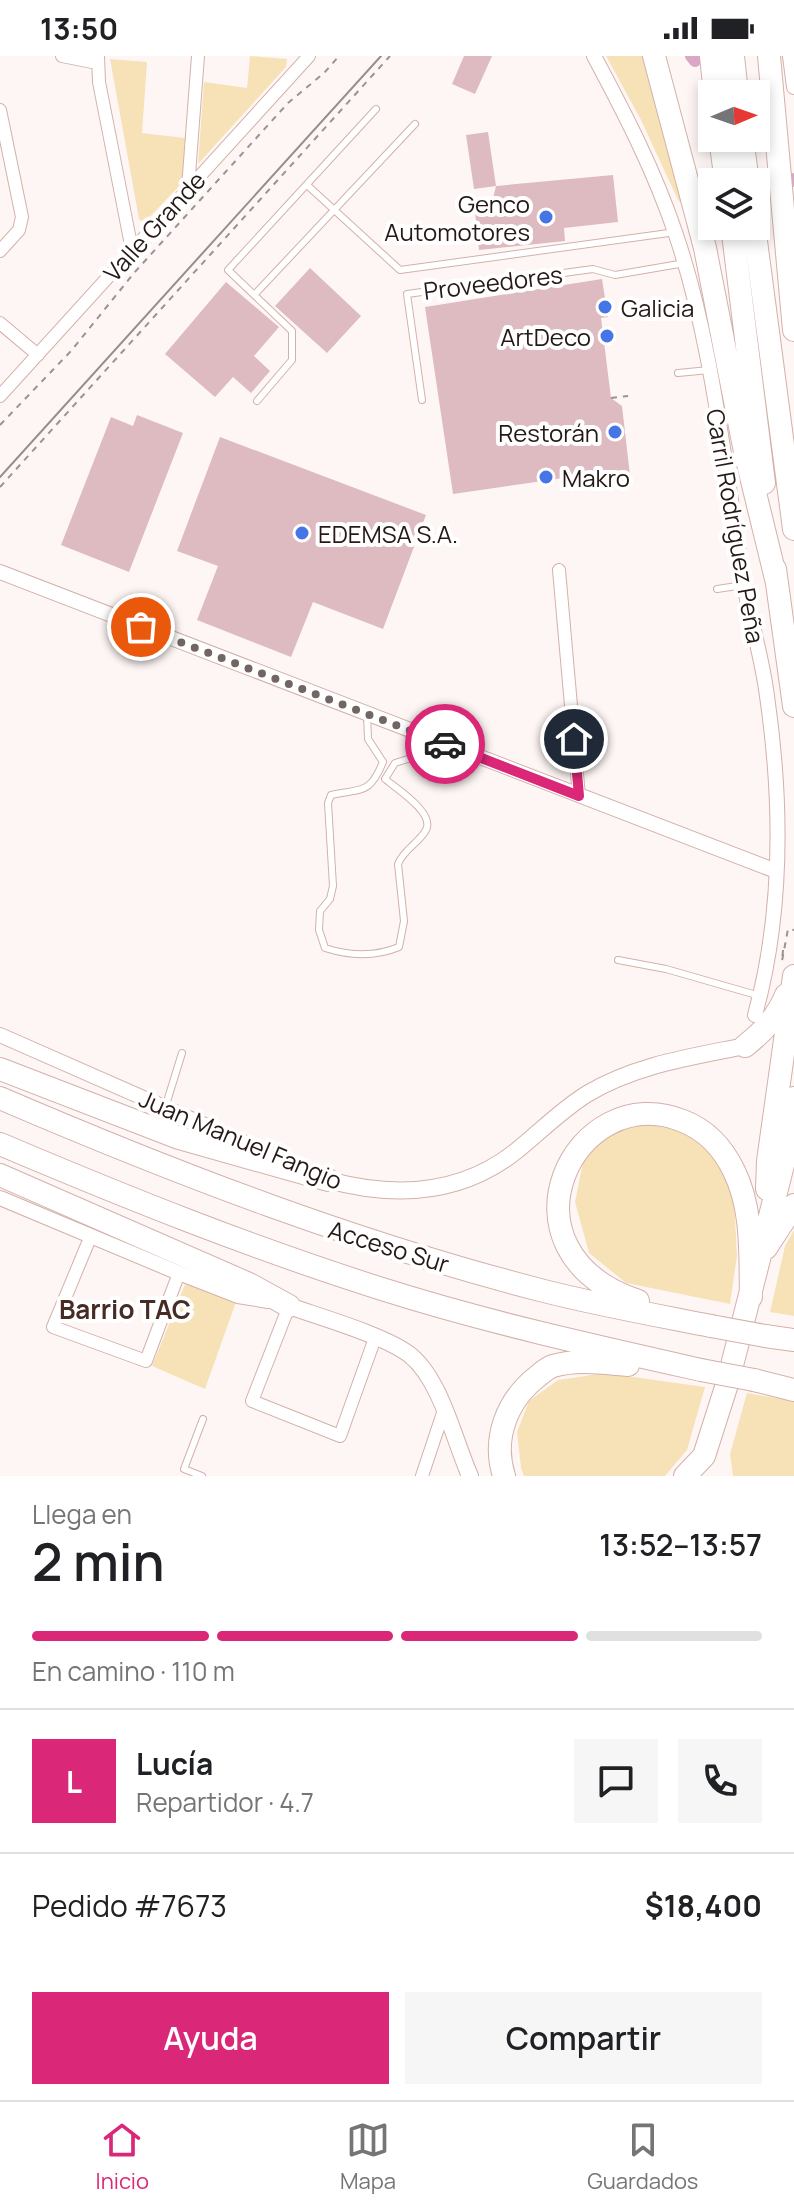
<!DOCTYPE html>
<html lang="es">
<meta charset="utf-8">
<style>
:root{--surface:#fff;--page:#f6f6f6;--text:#202124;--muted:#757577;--line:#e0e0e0;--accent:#db2777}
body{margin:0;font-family:Manrope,sans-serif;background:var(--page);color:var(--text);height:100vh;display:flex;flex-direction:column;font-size:30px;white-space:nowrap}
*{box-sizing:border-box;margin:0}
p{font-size:26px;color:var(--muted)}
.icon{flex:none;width:44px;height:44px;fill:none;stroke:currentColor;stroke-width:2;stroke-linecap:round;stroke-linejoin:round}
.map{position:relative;height:1420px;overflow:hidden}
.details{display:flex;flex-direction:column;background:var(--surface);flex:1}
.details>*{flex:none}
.needle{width:52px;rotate:88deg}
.controls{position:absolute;left:698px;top:24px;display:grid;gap:16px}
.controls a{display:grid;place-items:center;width:72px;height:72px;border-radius:0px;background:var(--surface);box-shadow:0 4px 12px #0003;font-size:40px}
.pin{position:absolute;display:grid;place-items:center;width:68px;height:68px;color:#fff;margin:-34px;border:4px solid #fff;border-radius:50%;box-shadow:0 2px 8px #0007}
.courier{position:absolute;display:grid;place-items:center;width:80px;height:80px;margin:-40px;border:6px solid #db2777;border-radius:50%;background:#fff;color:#222;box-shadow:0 2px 10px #0007}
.summary em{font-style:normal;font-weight:600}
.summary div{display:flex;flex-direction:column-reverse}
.summary{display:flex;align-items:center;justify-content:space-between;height:136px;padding:0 32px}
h1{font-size:52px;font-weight:600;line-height:60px}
.bar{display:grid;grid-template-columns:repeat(4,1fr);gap:12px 8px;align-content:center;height:96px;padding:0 32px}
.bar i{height:10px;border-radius:6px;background:var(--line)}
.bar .on{background:var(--accent)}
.bar p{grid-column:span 4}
.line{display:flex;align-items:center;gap:20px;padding:0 32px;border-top:2px solid var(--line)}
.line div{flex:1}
.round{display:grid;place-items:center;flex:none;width:84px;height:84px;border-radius:0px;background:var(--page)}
.cta{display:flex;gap:16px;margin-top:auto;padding:16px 32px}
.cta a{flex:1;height:92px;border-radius:0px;background:var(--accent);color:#fff;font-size:32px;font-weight:600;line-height:92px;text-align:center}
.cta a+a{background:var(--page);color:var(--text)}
.status{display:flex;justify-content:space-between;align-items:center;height:56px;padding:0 40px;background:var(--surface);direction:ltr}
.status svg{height:22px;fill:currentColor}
.menu{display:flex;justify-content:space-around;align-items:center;height:112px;border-top:2px solid var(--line);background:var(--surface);font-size:22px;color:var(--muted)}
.menu a{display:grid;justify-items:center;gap:4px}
.menu .on{color:var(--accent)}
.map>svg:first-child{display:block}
</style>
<div class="status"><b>13:50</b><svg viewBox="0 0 49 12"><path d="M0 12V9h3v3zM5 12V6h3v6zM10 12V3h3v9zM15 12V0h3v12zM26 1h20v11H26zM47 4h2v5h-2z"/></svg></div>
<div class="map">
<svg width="794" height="1420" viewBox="0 0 794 1420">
<rect width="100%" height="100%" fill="#fef6f5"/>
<path fill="#f7e2b7" d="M250 0 287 3 286 11 198 108 204 26 247 32Z
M606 0H647L688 155 678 144 641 64Z
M110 3 147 6 142 77 185 82 182 127 144 167 139 163Z
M641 1067 690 1077 713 1099 734 1142 737 1200 730 1248 626 1227 589 1197 575 1146 584 1101 614 1074Z
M794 1174V1260L770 1256 785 1190Z
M186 1226 236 1246 205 1333 152 1310Z
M605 1317 705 1331 687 1394 665 1420H524L521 1412 517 1376 529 1345 558 1324Z
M747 1337 794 1345V1420H733L730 1398Z"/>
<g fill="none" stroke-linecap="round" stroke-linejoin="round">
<path stroke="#dba7c7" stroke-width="12" d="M691 0 695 5
M756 82 763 89
M792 123 794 125"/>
</g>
<path fill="#debbc0" d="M464 0H492L475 38 452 28Z
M488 76 496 130 474 133 466 79Z
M613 119 618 166 564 172 565 185 479 194 475 156 490 155 496 130Z
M310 212 361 260 327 297 275 250Z
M602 223 608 261 601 262 611 342 622 350 631 428 586 435 584 419 453 438 425 251Z
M226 226 279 271 254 300 270 315 251 337 233 321 215 341 165 298Z
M137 359 183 377 129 516 61 489 111 361 133 370Z
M220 381 426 459 383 573 313 546 291 601 197 564 218 510 177 495Z"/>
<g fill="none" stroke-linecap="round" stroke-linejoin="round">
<defs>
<path id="service" d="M307 129 400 214 676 176
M256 237 415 68
M678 317 709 314
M422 344 407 238 593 213 615 219 685 207
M257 345 292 304V275L228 214 376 53
M717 533 744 529
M367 658 368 683 383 706C369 740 361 732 331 739L328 747 333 830 330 843 320 855 319 874 325 892C350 900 375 901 399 891L404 865 398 808C404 793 419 787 426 774 435 757 397 733 385 723L395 707 411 702 434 683
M618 904 666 913 760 940
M165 1052 182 997
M202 1420 184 1413 203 1363"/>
<path id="minor" d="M62 0 97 7
M98 0 99 26 132 194
M0 54 22 161 19 174 0 195
M188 132 198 0
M0 267 38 299
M0 340 309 0
M559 514 579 740
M90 1182 53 1271 146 1305 179 1217
M289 1250 252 1345 340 1380 375 1282
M422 1420 444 1354"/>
<path id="tertiary" d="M594 0C625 58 654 114 675 176 712 283 724 409 743 521 749 561 762 600 767 640 782 744 783 857 755 959
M790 0 794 31
M0 516 776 815
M0 979 273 1099
M0 1142 179 1217 238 1240 268 1245"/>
<path id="secondary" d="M328 1124C394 1142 460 1139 515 1096 539 1077 561 1054 587 1038 635 1009 691 1001 745 990
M289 1250C320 1261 386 1280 410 1299 441 1324 454 1384 470 1420"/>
<path id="motorway" d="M654 0 705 192 745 396 777 527
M711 0 715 38
M733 0 737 38
M769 0 794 274
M720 82 726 126
M742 82 748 126
M732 170 764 427
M754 170 794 473
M775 513 794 650
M745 990C764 975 777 961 786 939
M0 1013 179 1082 328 1124
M0 1042C177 1118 357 1187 544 1235 599 1249 655 1259 711 1270
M0 1088C125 1141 252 1192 382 1233 486 1266 594 1290 701 1314
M0 1119 249 1228 289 1250
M767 1133 768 1105 794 920
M766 1192 794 1149
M638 1245C489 1195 575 1021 683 1065 706 1074 723 1092 734 1115 753 1153 750 1199 751 1241
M765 1280 794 1284
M754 1324 794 1334
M504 1420C492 1382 507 1344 538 1320 543 1316 547 1312 553 1310 577 1303 603 1307 628 1309
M685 1420 704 1400 728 1325 784 1105 794 1042"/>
</defs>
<use href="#service" stroke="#d3b1a9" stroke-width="8"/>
<use href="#minor" stroke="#d3b1a9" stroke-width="14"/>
<use href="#tertiary" stroke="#d3b1a9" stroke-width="16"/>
<use href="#secondary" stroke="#d3b1a9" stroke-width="18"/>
<use href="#motorway" stroke="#d3b1a9" stroke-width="24"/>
<path stroke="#9c9290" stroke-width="2" stroke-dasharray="6 6" stroke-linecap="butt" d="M611 342 628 340
M0 369 71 295 134 217 288 47 324 17 339 0
M0 431 390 0
M783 894 782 905 788 873 794 874"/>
<use href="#service" stroke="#fff" stroke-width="6"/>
<use href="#minor" stroke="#fff" stroke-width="12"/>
<use href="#tertiary" stroke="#fff" stroke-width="14"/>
<use href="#secondary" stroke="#fff" stroke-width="16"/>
<use href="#motorway" stroke="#fff" stroke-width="22"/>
<path stroke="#978d8b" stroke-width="2" d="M0 421 381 0"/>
<defs>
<path id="motorway-bridge" d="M711 1270 765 1280
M701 1314 754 1324"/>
</defs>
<use href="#motorway-bridge" stroke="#d3b1a9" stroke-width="24" stroke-linecap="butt"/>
<use href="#motorway-bridge" stroke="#fff" stroke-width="22"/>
</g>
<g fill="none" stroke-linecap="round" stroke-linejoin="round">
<path stroke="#716664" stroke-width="8" stroke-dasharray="0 14.4" d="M141 571 445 688"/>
<path stroke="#db2777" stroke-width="10" d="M445 688 579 740 574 683"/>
</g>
<g fill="#4675e6" stroke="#fff" stroke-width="3">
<circle cx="546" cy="161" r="8"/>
<circle cx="605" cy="251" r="8"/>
<circle cx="607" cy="280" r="8"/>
<circle cx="615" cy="376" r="8"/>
<circle cx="546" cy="421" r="8"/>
<circle cx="302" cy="477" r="8"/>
</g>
<g text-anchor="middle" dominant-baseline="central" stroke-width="8" stroke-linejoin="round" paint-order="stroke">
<g font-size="24" fill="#251916" stroke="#fff" text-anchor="end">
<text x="530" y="147">Genco<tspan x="530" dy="28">Automotores</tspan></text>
<text x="621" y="251" text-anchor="start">Galicia</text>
<text x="591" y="280">ArtDeco</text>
<text x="599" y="376">Restorán</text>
<text x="562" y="421" text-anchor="start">Makro</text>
<text x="318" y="477" text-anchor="start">EDEMSA S.A.</text>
</g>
<g font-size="24" fill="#251916" stroke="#fff">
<text transform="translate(154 170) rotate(-48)">Valle Grande</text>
<text transform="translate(493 226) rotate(-7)">Proveedores</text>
<text transform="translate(736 470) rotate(80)">Carril Rodríguez Peña</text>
<text transform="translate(241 1083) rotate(23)">Juan Manuel Fangio</text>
<text transform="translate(389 1190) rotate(17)">Acceso Sur</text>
</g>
<g font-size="26" font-weight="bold" fill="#472c26" stroke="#fff">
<text x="125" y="1253">Barrio TAC</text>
</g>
</g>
</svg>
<div class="controls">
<a><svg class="needle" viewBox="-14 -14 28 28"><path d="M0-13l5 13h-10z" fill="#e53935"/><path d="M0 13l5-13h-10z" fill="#757577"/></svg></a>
<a><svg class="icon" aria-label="layers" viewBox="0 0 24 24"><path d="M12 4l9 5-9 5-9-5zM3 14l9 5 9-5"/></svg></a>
</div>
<div class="pin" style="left:141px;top:571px;background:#ea580c"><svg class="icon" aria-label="bag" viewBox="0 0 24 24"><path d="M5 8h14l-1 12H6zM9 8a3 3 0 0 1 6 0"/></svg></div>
<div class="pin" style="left:574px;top:683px;background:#1f2937"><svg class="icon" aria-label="home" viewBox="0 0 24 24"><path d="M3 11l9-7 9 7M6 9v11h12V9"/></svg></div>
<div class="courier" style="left:445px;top:688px"><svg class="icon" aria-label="car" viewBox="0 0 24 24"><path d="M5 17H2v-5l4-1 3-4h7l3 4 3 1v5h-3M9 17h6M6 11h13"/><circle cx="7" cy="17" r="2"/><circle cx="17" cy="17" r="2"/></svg></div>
</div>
<section class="details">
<div class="summary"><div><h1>2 min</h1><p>Llega en</p></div><em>13:52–13:57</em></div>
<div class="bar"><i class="on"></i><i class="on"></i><i class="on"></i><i></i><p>En camino · 110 m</p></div>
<div class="line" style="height:144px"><b class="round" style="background:var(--accent);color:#fff">L</b><div><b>Lucía</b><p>Repartidor · 4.7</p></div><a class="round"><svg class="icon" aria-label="chat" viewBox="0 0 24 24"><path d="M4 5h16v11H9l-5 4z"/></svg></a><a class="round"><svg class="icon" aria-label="phone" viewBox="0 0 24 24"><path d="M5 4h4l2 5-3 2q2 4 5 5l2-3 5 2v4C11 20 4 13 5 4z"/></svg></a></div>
<div class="line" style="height:104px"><div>Pedido #7673</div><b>$18,400</b></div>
<div class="cta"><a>Ayuda</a><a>Compartir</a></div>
</section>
<nav class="menu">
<a class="on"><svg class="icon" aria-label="home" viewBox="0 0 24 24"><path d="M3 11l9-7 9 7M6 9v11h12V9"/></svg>Inicio</a>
<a><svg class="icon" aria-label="map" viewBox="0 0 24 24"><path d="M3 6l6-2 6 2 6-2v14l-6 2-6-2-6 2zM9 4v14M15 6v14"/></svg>Mapa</a>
<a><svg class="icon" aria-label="saved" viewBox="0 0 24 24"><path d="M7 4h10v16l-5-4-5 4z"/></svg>Guardados</a>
</nav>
